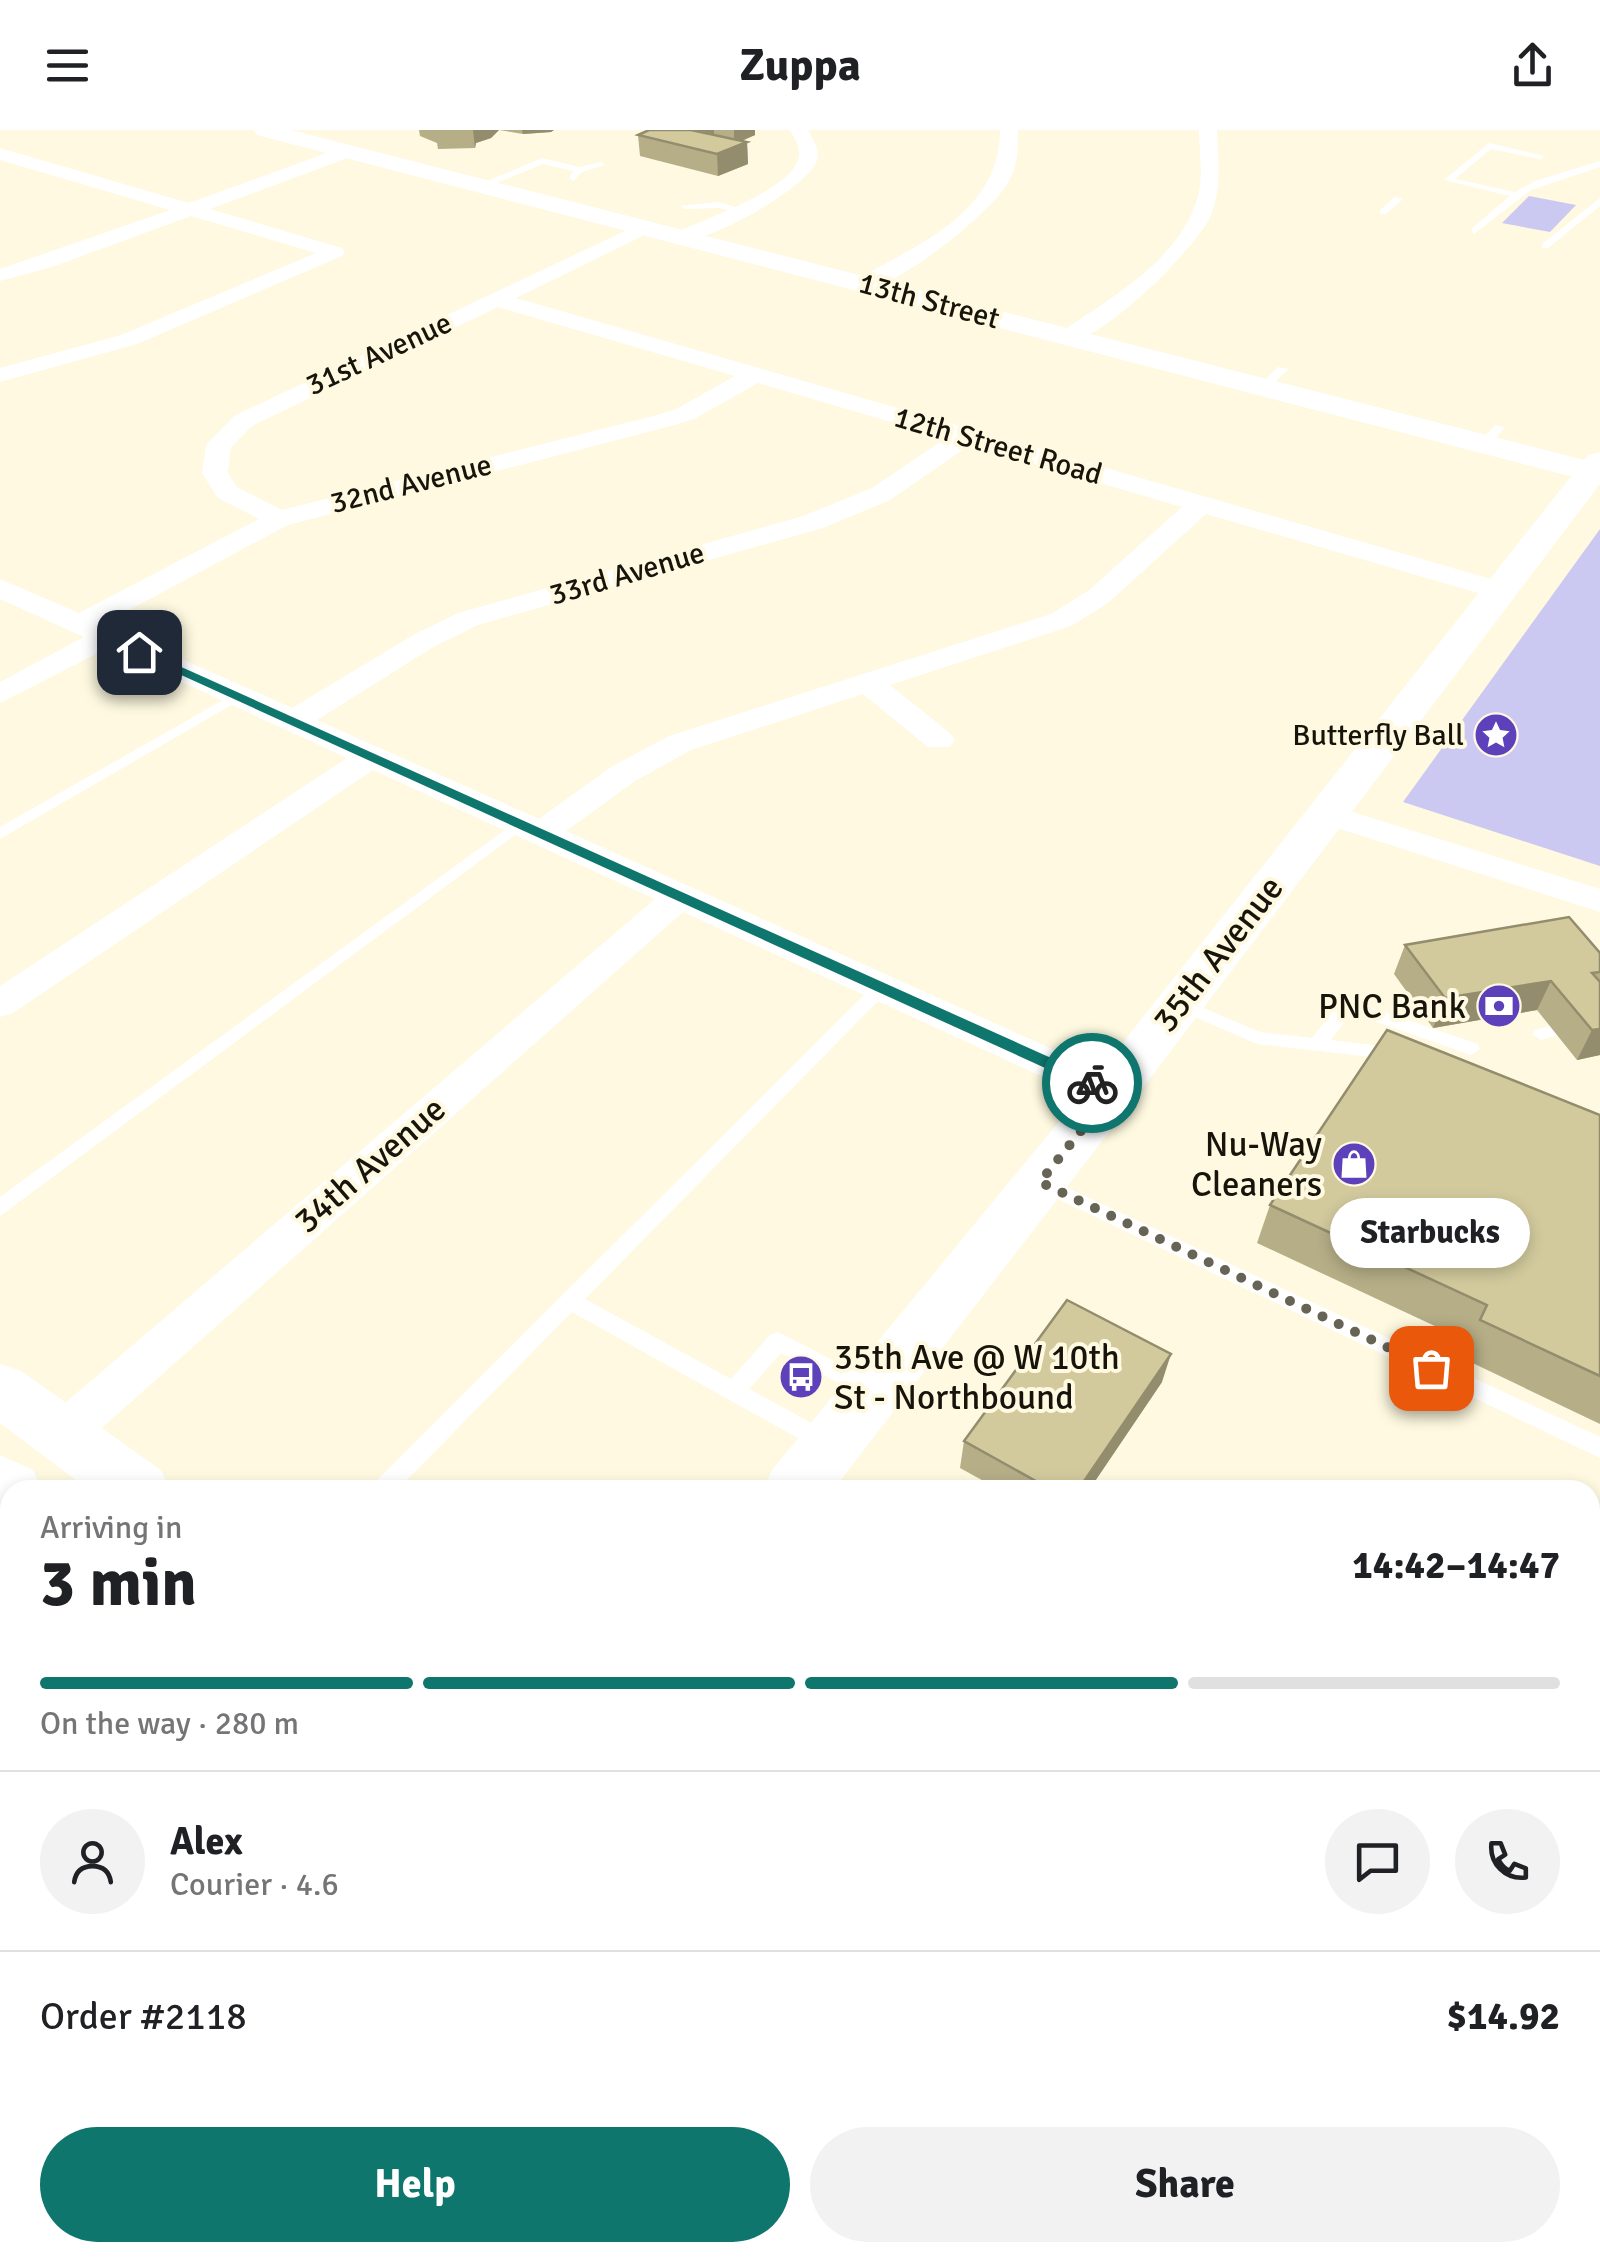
<!DOCTYPE html>
<meta charset="utf-8">
<style>
:root{--surface:#fff;--page:#f2f2f2;--text:#202124;--muted:#757577;--line:#e0e0e0;--accent:#0f766e}
body{margin:0;font-family:Signika,sans-serif;background:var(--page);color:var(--text);height:100vh;display:flex;flex-direction:column;font-size:38px;white-space:nowrap}
*{box-sizing:border-box;margin:0}
p{font-size:32px;color:var(--muted)}
.icon{flex:none;width:55px;height:55px;fill:none;stroke:currentColor;stroke-width:2;stroke-linecap:round;stroke-linejoin:round}
.map{position:relative;flex:1;overflow:hidden}
.details{position:absolute;left:0px;top:1350px;width:1600px;height:782px;display:flex;flex-direction:column;background:var(--surface);border-radius:30px 30px 0 0;box-shadow:0 5px 15px #0003}
.details>*{flex:none}
.pin{position:absolute;display:grid;place-items:center;width:85px;height:85px;color:#fff;margin:-42px;border-radius:20px;box-shadow:0 5px 15px #0006}
.courier{position:absolute;display:grid;place-items:center;width:100px;height:100px;margin:-50px;border:8px solid #0f766e;border-radius:50%;background:#fff;color:#222;box-shadow:0 2px 12px #0007}
.bubble{position:absolute;height:70px;border-radius:35px;background:var(--surface);box-shadow:0 5px 15px #0003;font-size:32px;font-weight:700;line-height:70px;text-align:center}
.overview em{font-style:normal;font-weight:700}
.overview div{display:flex;flex-direction:column-reverse}
.overview{display:flex;align-items:center;justify-content:space-between;height:170px;padding:0 40px}
h1{font-size:65px;font-weight:700;line-height:75px}
.bar{display:grid;grid-template-columns:repeat(4,1fr);gap:15px 10px;align-content:center;height:120px;padding:0 40px}
.bar i{height:12px;border-radius:8px;background:var(--line)}
.bar .current{background:var(--accent)}
.bar p{grid-column:span 4}
.line{display:flex;align-items:center;gap:25px;padding:0 40px;border-top:2px solid var(--line)}
.line div{flex:1}
.round{display:grid;place-items:center;flex:none;width:105px;height:105px;border-radius:52px;background:var(--page)}
.action{display:flex;gap:20px;margin-top:auto;padding:20px 40px}
.action a{flex:1;height:115px;border-radius:60px;background:var(--accent);color:#fff;font-size:40px;font-weight:700;line-height:115px;text-align:center}
.action a+a{background:var(--page);color:var(--text)}
header{display:flex;justify-content:space-between;align-items:center;height:130px;padding:0 40px;background:var(--surface);font-size:45px;font-weight:700}
.map>svg:first-child{display:block}
</style>
<header><svg class="icon" aria-label="menu" viewBox="0 0 24 24"><path d="M4 6h16M4 12h16M4 18h16"/></svg>Zuppa<svg class="icon" aria-label="share" viewBox="0 0 24 24"><path d="M12 15V3M7 8l5-5 5 5M5 13v7h14v-7"/></svg></header>
<div class="map">
<svg width="1600" height="2131" viewBox="0 0 1600 2131">
<rect width="100%" height="100%" fill="#fef9e0"/>
<path fill="#cbc8f1" d="M1529 66 1576 75 1550 102 1502 93Z
M1600 399V736L1403 672Z"/>
<g fill="none" stroke-linecap="round" stroke-linejoin="round">
<path fill="#fff" fill-rule="evenodd" d="M1489 13 1544 26 1540 29 1491 19 1455 49 1515 62 1535 51 1600 31V37L1531 60 1474 104 1471 99 1510 66 1444 50Z
M542 28 579 37 601 32 605 35 582 42 573 51 569 48 573 41 543 34 484 58 476 56Z
M1395 67 1403 69 1386 84H1380V80Z
M1600 68V76L1548 118H1542V114Z
M719 72 743 80 738 83 719 78 685 79 680 76Z
M1278 237 1288 239 1268 259H1260V255Z
M1495 295 1505 297 1488 317H1480L1478 314Z
M237 562 242 563V569L0 709V697Z
M520 689 526 691V697L0 1086V1067Z
M882 851 888 853 891 857 888 861 585 1169 731 1249 770 1205 778 1202 879 1254 882 1261 879 1268 871 1270 781 1223 749 1259 837 1307 840 1314 837 1321 829 1324 821 1321 572 1182 397 1360H370L374 1353 876 853Z
M1180 868 1260 902 1312 908 1341 871 1347 869 1478 914 1480 919 1471 925 1351 883 1331 910 1398 918 1405 919 1407 924 1405 929 1398 930 1257 914 1174 878 1171 874 1174 870Z
M1600 882V894L1541 910 1532 904 1535 900Z
M1040 1045 1600 1307V1328L1033 1057 1030 1052 1033 1047Z
M0 1522 10 1527V1555L0 1550Z
M1590 1977 1600 1981V2012L1590 2008Z
M284 2122H321L325 2131H288Z"/>
<path fill="#fff" fill-rule="evenodd" d="M790 0H808C813 9 820 19 817 30 809 58 702 117 675 111V103C703 90 789 60 798 30 802 19 795 9 790 0Z
M1000 0H1018C1018 19 1018 36 1008 53 991 83 889 166 856 159L853 154 856 149C919 115 1000 82 1000 0Z
M1199 0H1217C1218 29 1222 57 1211 85 1197 118 1095 220 1061 212L1058 207 1061 202C1113 166 1183 129 1199 62 1203 42 1199 20 1199 0Z
M346 16 353 18V26L210 79 342 118 345 122 342 126 137 214 0 252V238L121 205 316 123 191 86 52 137 0 151V139L170 80 0 30V18L189 73Z
M646 91 656 97 653 101 516 168 1512 455 1516 461 1512 467H1492L1206 384 1108 473 1071 496 890 555 950 603 955 610 950 617H928L863 564 691 620 635 651 566 701 1126 952 1132 962 1126 972 1112 976 1098 972 683 782 78 1319 61 1325 44 1319 37 1305 44 1291 655 769 373 640 13 883 0 887V856L347 628 108 518 0 573V552L84 507 0 469V449L79 483 259 389 218 368 202 343 206 315 234 286ZM498 177 735 246 676 279 657 285 282 380 237 357 228 343 231 317 252 296ZM758 253 946 308 872 358 803 386 458 483 415 504 292 578 103 494 288 395 675 295 694 289ZM970 315 1182 377 1088 461 1051 484 669 606 611 637 539 689 317 590 435 516 478 495 823 398 890 370Z
M1327 674 1600 759V782L1315 691 1310 684 1315 677Z"/>
<path fill="#fff" fill-rule="evenodd" d="M254 0H291L1600 334V350L1581 349 257 5Z"/>
<path fill="#fff" fill-rule="evenodd" d="M1600 322V354L1130 975 833 1360H763L772 1340 1094 949 1588 325Z
M103 2122H193L190 2131H100Z"/>
<path fill="#fff" fill-rule="evenodd" d="M0 1234 21 1241 161 1340 170 1360H89L0 1293Z
M0 1325 33 1340 42 1360H10V1388L0 1384Z
M1067 2122H1163L1166 2131H1070Z
M1293 2122H1390L1393 2131H1296Z"/>
</g>
<path fill="#b5ae87" d="M419 0H554L551 2 523 4 499 0 491 8 476 13 475 18 438 19 437 13 420 6Z
M649 0H755V5L742 11 747 12 748 34 718 46 640 26 638 5Z
M1405 815 1600 823V925L1577 930 1537 880 1433 898 1394 844Z
M1600 985V1294L1460 1227 1467 1211 1257 1113 1270 1075Z
M1162 1252 1089 1360H1000L960 1338 964 1311Z
M1590 1823 1600 1828V1950L1590 1944Z"/>
<path fill="#938d6e" d="M473 0H499L491 8 476 13 475 18Z
M522 0H554L551 2 523 4Z
M685 0H714V8Z
M734 0H755V5L734 14Z
M747 12 748 34 718 46 717 24Z
M1551 851 1537 880 1433 898 1445 868Z
M1600 899V925L1577 930 1592 900Z
M1171 1224 1162 1252 1089 1360H1078Z
M10 1970V2011L3 2018 0 2016V1980Z
M503 2122H520L514 2131H497Z"/>
<path fill="#d2ca9d" stroke="#938d6e" stroke-width="2.5" d="M649 0H691L747 12 717 24 638 5Z
M1569 787 1600 823V842L1592 843 1600 852V899L1592 900 1551 851 1445 868 1405 815Z
M1387 900 1600 985V1246L1480 1190 1487 1175 1270 1075Z
M1067 1170 1171 1224 1078 1360H1052L964 1311Z
M10 1823V1970L0 1980V1833Z
M1590 1823 1600 1828V1940L1590 1935Z
M380 2122H503L497 2131H387L379 2124Z"/>
<path fill="#0f766e" d="M139 518 1098 949 1100 953 1092 958 1087 957 135 524Z"/>
<g fill="none" stroke-linecap="round" stroke-linejoin="round">
<path stroke="#676456" stroke-width="10" stroke-dasharray="0 18" d="M1092 953 1112 962 1040 1052 1431 1238"/>
</g>
<defs>
<symbol id="sight-disc" viewBox="-11 -11 22 22"><circle r="9.5" fill="#5d41ba" stroke="#fef9e0"/><path d="M0-6L1.8-2.2L6-1.7L2.9 1.2L3.7 5.4L0 3.3L-3.7 5.4L-2.9 1.2L-6-1.7L-1.8-2.2Z" fill="#fff"/></symbol>
<symbol id="bank-disc" viewBox="-11 -11 22 22"><circle r="9.5" fill="#5d41ba" stroke="#fef9e0"/><path d="M-6-4H6V4H-6ZM0-2.3a2.3 2.3 0 1 0 0 4.6a2.3 2.3 0 1 0 0-4.6Z" fill="#fff"/></symbol>
<symbol id="shop-disc" viewBox="-11 -11 22 22"><circle r="9.5" fill="#5d41ba" stroke="#fef9e0"/><path d="M-5-2.5h2.3a2.7 3.5 0 0 1 5.4 0H5L5.5 6h-11ZM-1.5-2.5h3a1.5 2.3 0 0 0-3 0Z" fill="#fff"/></symbol>
<symbol id="bus-disc" viewBox="-11 -11 22 22"><circle r="9.5" fill="#5d41ba" stroke="#fef9e0"/><path d="M-5-6H5V4H4V6H2V4H-2V6H-4V4H-5ZM-3.5-4V0h7V-4ZM-3.5 1.2v1.5H-2V1.2ZM2 1.2v1.5H3.5V1.2Z" fill="#fff"/></symbol>
</defs>
<g fill-rule="evenodd">
<use href="#sight-disc" x="1471" y="580" width="50" height="50"/>
<use href="#bank-disc" x="1474" y="851" width="50" height="50"/>
<use href="#shop-disc" x="1329" y="1009" width="50" height="50"/>
<use href="#bus-disc" x="776" y="1222" width="50" height="50"/>
</g>
<g text-anchor="middle" dominant-baseline="central" stroke-width="8" stroke-linejoin="round" paint-order="stroke">
<g font-size="30" fill="#16140b" stroke="#fef9e0">
<text transform="translate(929 171) rotate(15)">13th Street</text>
<text transform="translate(379 224) rotate(-25)">31st Avenue</text>
<text transform="translate(998 316) rotate(16)">12th Street Road</text>
<text transform="translate(411 354) rotate(-14)">32nd Avenue</text>
<text transform="translate(627 444) rotate(-16)">33rd Avenue</text>
</g>
<g font-size="30" fill="#16140b" stroke="#fef9e0" text-anchor="end">
<text x="1464" y="605">Butterfly Ball</text>
</g>
<g font-size="35" fill="#16140b" stroke="#fef9e0">
<text transform="translate(1218 824) rotate(-52)">35th Avenue</text>
<text transform="translate(370 1035) rotate(-41)">34th Avenue</text>
</g>
<g font-size="35" fill="#16140b" stroke="#fef9e0" text-anchor="end">
<text x="1466" y="876">PNC Bank</text>
<text x="1322" y="1014">Nu-Way<tspan x="1322" dy="40">Cleaners</tspan></text>
<text x="834" y="1227" text-anchor="start">35th Ave @ W 10th<tspan x="834" dy="40">St - Northbound</tspan></text>
</g>
</g>
</svg>
<div class="pin" style="left:1431px;top:1238px;background:#ea580c"><svg class="icon" aria-label="bag" viewBox="0 0 24 24"><path d="M5 8h14l-1 12H6zM9 8a3 3 0 0 1 6 0"/></svg></div>
<div class="pin" style="left:139px;top:522px;background:#1f2937"><svg class="icon" aria-label="home" viewBox="0 0 24 24"><path d="M3 11l9-7 9 7M6 9v11h12V9"/></svg></div>
<div class="courier" style="left:1092px;top:953px"><svg class="icon" aria-label="bike" viewBox="0 0 24 24"><circle cx="6" cy="16" r="4"/><circle cx="18" cy="16" r="4"/><path d="M6 16l4-8h5l3 8M10 8l3 8H6M13 5h3"/></svg></div>
<div class="bubble" style="left:1330px;top:1068px;width:200px">Starbucks</div>
<section class="details">
<div class="overview"><div><h1>3 min</h1><p>Arriving in</p></div><em>14:42–14:47</em></div>
<div class="bar"><i class="current"></i><i class="current"></i><i class="current"></i><i></i><p>On the way · 280 m</p></div>
<div class="line" style="height:180px"><a class="round"><svg class="icon" aria-label="person" viewBox="0 0 24 24"><circle cx="12" cy="8" r="4"/><path d="M4 21q1-7 8-7t8 7"/></svg></a><div><b>Alex</b><p>Courier · 4.6</p></div><a class="round"><svg class="icon" aria-label="chat" viewBox="0 0 24 24"><path d="M4 5h16v11H9l-5 4z"/></svg></a><a class="round"><svg class="icon" aria-label="phone" viewBox="0 0 24 24"><path d="M5 4h4l2 5-3 2q2 4 5 5l2-3 5 2v4C11 20 4 13 5 4z"/></svg></a></div>
<div class="line" style="height:130px"><div>Order #2118</div><b>$14.92</b></div>
<div class="action"><a>Help</a><a>Share</a></div>
</section>
</div>
